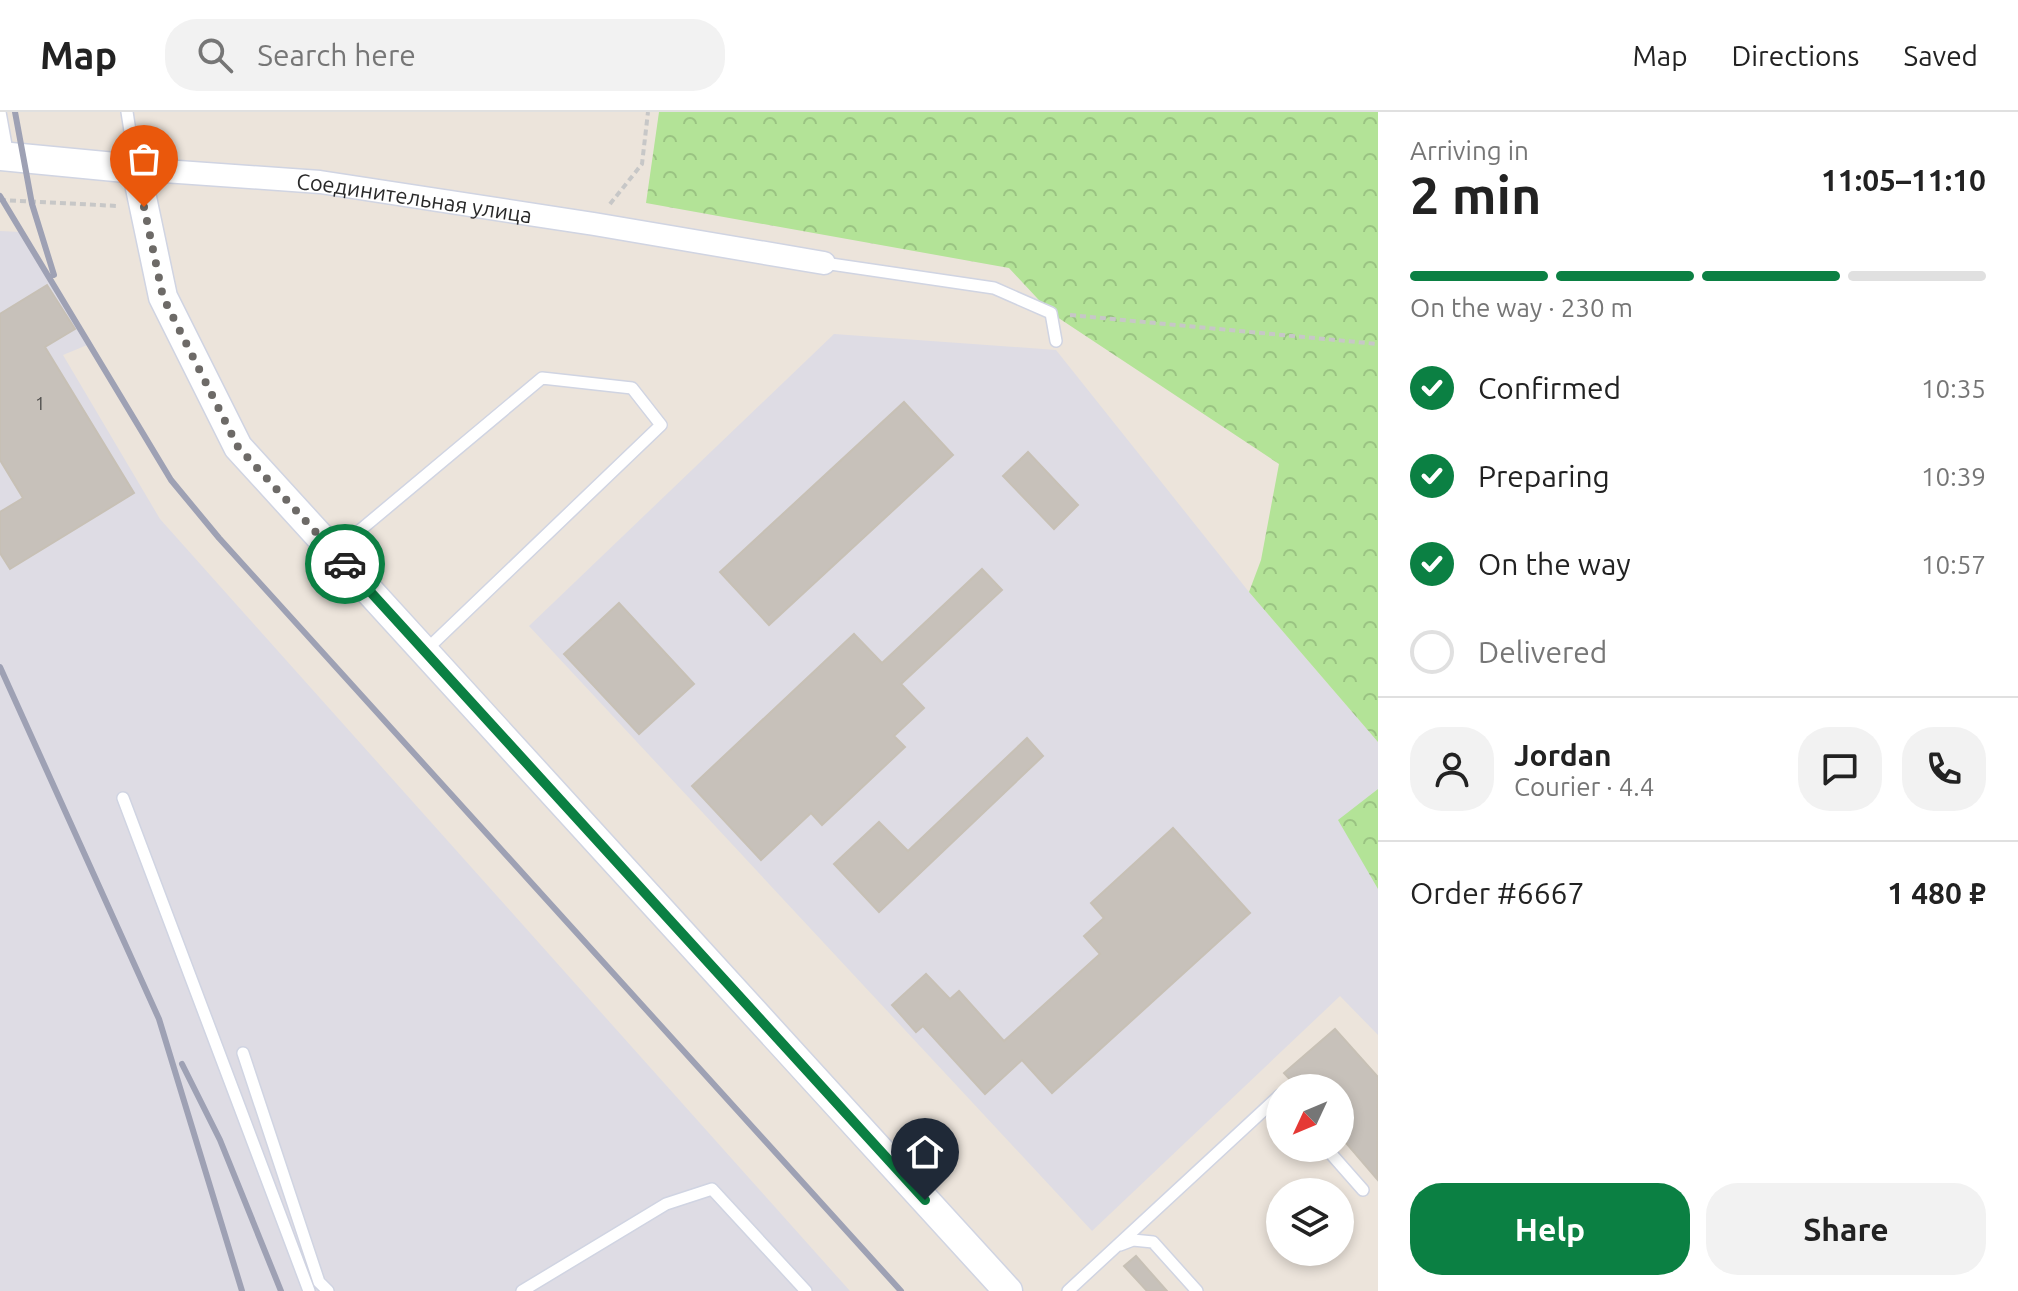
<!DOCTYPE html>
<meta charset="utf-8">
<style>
:root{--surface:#fff;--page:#f2f2f2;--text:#222;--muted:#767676;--line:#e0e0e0;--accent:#0b8043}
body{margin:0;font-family:Ubuntu,sans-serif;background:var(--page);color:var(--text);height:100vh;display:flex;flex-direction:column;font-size:30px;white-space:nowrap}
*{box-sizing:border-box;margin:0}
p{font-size:26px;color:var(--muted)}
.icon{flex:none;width:44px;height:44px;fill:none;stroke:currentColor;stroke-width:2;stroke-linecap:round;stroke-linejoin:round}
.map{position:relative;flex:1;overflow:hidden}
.drawer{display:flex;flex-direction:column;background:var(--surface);width:640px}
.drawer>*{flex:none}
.needle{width:52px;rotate:226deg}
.tools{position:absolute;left:1266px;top:962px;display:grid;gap:16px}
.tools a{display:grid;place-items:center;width:88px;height:88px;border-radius:50%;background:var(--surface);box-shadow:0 4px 12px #0003;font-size:40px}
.pin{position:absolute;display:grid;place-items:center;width:68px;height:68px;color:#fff;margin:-82px -34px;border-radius:50% 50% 50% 0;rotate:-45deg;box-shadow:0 0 8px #0007}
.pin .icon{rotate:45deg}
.courier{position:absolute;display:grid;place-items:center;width:80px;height:80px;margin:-40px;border:6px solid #0b8043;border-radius:50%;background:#fff;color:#222;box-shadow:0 2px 10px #0007}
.summary em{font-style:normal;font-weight:700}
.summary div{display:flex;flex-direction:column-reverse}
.summary{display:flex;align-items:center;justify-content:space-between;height:136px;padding:0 32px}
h1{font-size:52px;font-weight:700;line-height:60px}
.bar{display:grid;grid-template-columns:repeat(4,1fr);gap:12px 8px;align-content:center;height:96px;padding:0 32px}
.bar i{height:10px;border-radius:6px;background:var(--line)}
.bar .current{background:var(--accent)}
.bar p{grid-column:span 4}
.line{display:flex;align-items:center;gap:20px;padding:0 32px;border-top:2px solid var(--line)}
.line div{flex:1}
.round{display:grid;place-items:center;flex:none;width:84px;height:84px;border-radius:32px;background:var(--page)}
ol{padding:0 32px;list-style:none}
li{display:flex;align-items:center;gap:24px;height:88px}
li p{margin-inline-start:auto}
li .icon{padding:8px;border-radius:50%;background:var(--accent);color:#fff;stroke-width:4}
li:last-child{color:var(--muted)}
li i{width:44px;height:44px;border:4px solid var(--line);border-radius:50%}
.cta{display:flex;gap:16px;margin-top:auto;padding:16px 32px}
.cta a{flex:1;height:92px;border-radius:32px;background:var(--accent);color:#fff;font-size:32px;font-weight:700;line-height:92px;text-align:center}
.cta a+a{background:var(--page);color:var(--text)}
header{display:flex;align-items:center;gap:48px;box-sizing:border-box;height:112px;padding:0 40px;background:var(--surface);border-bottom:2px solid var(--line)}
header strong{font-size:38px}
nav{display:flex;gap:44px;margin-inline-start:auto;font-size:28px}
.search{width:560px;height:72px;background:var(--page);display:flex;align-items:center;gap:20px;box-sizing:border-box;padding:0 28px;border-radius:32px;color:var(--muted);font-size:30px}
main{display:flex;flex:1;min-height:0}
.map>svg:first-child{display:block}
</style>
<header>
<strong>Map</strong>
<div class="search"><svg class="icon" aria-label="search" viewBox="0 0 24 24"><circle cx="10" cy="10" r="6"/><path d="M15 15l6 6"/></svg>Search here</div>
<nav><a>Map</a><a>Directions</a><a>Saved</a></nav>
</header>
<main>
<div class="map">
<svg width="1378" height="1179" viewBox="0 0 1378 1179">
<defs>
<pattern id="forest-crowns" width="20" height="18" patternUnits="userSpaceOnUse" patternTransform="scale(2)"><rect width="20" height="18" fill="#b3e397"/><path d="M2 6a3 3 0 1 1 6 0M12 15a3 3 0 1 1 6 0" fill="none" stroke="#9ac382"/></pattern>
</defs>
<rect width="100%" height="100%" fill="#ece4db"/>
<path fill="#dedce4" d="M0 119 21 120 92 231 63 243 160 407 850 1179H0Z
M834 222 1056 238 1249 480 1378 630V923L1340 884 1092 1119 529 514Z"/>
<path fill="url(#forest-crowns)" d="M659 0H1378V630L1249 480 1261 448 1279 352 1051 201 1009 156 646 91Z
M1378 677V777L1338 708Z"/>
<path fill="#c7c1ba" stroke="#c7c0b5" stroke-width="2" d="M47 173 75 217 45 235 134 381 10 457 0 441V400L23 386 0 348V202Z
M904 290 953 343 769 513 720 460Z
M1028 340 1078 393 1054 417 1003 364Z
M982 457 1002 478 901 572 924 596 894 624 905 635 822 713 811 701 761 748 692 674 854 522 882 551Z
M619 491 694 572 639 622 564 542Z
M1027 626 1043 644 879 800 834 752 879 710 908 739Z
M1173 716 1250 801 1052 981 1022 948 985 982 923 914 916 920 892 893 926 862 950 887 959 879 1004 929 1100 842 1084 824 1104 806 1091 791Z
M1335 917 1378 965 1377 1067 1340 1024V976H1298L1284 961Z
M1136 1144 1167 1179H1147L1124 1154Z"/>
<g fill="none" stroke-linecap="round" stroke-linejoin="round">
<defs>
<path id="service" d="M0 0 8 44
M127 0 136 57
M824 151 994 176 1051 201 1056 229
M334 440 542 266 632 276 661 313 425 539
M123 686 309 1179
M243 941 319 1170 328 1179
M1326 1036 1363 1078
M1120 1133 1133 1128 1153 1130 1197 1179
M522 1179 666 1092 712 1077 806 1179
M1068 1179 1280 983"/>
<g id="minor">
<path id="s1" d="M136 57 320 70 594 112 824 151"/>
</g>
<path id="tertiary" d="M0 44 136 57 163 185 238 335 1008 1179"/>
</defs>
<use href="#service" stroke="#d0d4e2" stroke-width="14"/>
<use href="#minor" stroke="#d0d4e2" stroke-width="25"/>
<use href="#tertiary" stroke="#d0d4e2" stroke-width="31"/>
<path stroke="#c7c7c7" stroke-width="4" stroke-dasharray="6 4" stroke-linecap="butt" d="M0 88 118 94
M610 92 642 52 648 0
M1070 203 1378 232"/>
<use href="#service" stroke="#fff" stroke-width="11"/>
<use href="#minor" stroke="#fff" stroke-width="22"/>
<use href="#tertiary" stroke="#fff" stroke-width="28"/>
<path stroke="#9ea1b4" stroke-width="6" d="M15 0 32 92 54 163
M0 84 171 368 219 426 901 1179
M0 555 159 907 242 1179
M182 952 220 1028 281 1179"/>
</g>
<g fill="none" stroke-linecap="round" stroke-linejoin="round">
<path stroke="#6d6a67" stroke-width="8" stroke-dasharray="0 14.4" d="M144 95 163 185 238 335 345 452"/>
<path stroke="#0b8043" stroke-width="10" d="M345 452 925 1088"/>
</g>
<g text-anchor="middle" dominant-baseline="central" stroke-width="6" stroke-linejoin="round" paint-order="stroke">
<g font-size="18" fill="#504f4d">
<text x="40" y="291">1</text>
</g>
<g font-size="22" fill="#292929" stroke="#fff">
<text stroke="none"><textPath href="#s1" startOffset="280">Соединительная улица</textPath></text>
</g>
</g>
</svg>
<div class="tools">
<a><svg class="needle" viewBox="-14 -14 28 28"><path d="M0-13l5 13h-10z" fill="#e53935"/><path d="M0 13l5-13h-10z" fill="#767676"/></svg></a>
<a><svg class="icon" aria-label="layers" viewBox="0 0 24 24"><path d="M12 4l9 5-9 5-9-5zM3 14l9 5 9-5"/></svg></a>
</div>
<div class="pin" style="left:144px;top:95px;background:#ea580c"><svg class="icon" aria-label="bag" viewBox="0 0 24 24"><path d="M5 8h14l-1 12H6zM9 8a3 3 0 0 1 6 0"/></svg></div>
<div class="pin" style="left:925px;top:1088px;background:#1f2937"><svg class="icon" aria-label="home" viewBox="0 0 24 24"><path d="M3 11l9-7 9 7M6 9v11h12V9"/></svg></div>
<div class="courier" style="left:345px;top:452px"><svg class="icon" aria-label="car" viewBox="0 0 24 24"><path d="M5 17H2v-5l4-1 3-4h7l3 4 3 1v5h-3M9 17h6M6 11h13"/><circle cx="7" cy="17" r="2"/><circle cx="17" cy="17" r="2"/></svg></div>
</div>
<section class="drawer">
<div class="summary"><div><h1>2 min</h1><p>Arriving in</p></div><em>11:05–11:10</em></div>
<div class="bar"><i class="current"></i><i class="current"></i><i class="current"></i><i></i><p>On the way · 230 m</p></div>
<ol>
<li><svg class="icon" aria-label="check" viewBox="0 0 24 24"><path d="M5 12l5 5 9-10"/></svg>Confirmed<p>10:35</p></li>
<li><svg class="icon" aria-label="check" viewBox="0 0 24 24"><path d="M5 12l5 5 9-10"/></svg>Preparing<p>10:39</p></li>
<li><svg class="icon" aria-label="check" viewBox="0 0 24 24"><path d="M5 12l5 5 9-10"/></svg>On the way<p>10:57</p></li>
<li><i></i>Delivered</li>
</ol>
<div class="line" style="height:144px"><a class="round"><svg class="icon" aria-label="person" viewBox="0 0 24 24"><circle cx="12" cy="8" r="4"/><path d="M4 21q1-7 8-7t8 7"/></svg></a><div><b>Jordan</b><p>Courier · 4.4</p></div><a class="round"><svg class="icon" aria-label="chat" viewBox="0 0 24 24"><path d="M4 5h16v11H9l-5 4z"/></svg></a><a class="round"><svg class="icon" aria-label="phone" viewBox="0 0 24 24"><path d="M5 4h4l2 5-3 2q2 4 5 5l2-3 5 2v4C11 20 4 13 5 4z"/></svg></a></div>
<div class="line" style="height:104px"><div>Order #6667</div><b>1 480 ₽</b></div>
<div class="cta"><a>Help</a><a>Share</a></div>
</section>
</main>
